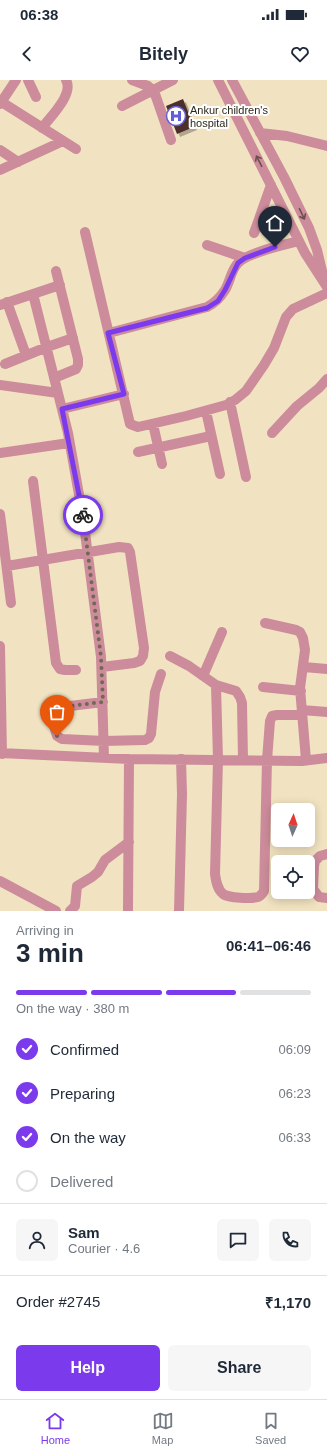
<!DOCTYPE html>
<meta charset="utf-8">
<style>
:root{--surface:#fff;--page:#f6f6f7;--text:#1f2937;--muted:#747a83;--line:#e0e1e3;--accent:#7c3aed}
body{margin:0;font-family:Helvetica,sans-serif;background:var(--page);color:var(--text);height:100vh;display:flex;flex-direction:column;font-size:15px;white-space:nowrap}
*{box-sizing:border-box;margin:0}
p{font-size:13px;color:var(--muted)}
.icon{flex:none;width:22px;height:22px;fill:none;stroke:currentColor;stroke-width:2;stroke-linecap:round;stroke-linejoin:round}
.map{position:relative;height:831px;overflow:hidden}
.drawer{display:flex;flex-direction:column;background:var(--surface);flex:1}
.drawer>*{flex:none}
.needle{width:26px;rotate:3deg}
.tools{position:absolute;left:271px;top:723px;display:grid;gap:8px}
.tools a{display:grid;place-items:center;width:44px;height:44px;border-radius:6px;background:var(--surface);box-shadow:0 2px 10px #0003;font-size:20px}
.pin{position:absolute;display:grid;place-items:center;width:34px;height:34px;color:#fff;margin:-41px -17px;border-radius:50% 50% 50% 0;rotate:-45deg;box-shadow:0 0 4px #0007}
.pin .icon{rotate:45deg}
.courier{position:absolute;display:grid;place-items:center;width:40px;height:40px;margin:-20px;border:3px solid #7c3aed;border-radius:50%;background:#fff;color:#222;box-shadow:0 1px 5px #0007}
.head em{font-style:normal;font-weight:800}
.head div{display:flex;flex-direction:column-reverse}
.head{display:flex;align-items:center;justify-content:space-between;height:68px;padding:0 16px}
h1{font-size:26px;font-weight:800;line-height:30px}
.bar{display:grid;grid-template-columns:repeat(4,1fr);gap:6px 4px;align-content:center;height:48px;padding:0 16px}
.bar i{height:5px;border-radius:3px;background:var(--line)}
.bar .selected{background:var(--accent)}
.bar p{grid-column:span 4}
.line{display:flex;align-items:center;gap:10px;padding:0 16px;border-top:1px solid var(--line)}
.line div{flex:1}
.round{display:grid;place-items:center;flex:none;width:42px;height:42px;border-radius:6px;background:var(--page)}
ol{padding:0 16px;list-style:none}
li{display:flex;align-items:center;gap:12px;height:44px}
li p{margin-inline-start:auto}
li .icon{padding:4px;border-radius:50%;background:var(--accent);color:#fff;stroke-width:4}
li:last-child{color:var(--muted)}
li i{width:22px;height:22px;border:2px solid var(--line);border-radius:50%}
.primary-button{display:flex;gap:8px;margin-top:auto;padding:8px 16px}
.primary-button a{flex:1;height:46px;border-radius:6px;background:var(--accent);color:#fff;font-size:16px;font-weight:800;line-height:46px;text-align:center}
.primary-button a+a{background:var(--page);color:var(--text)}
.status{display:flex;justify-content:space-between;align-items:center;height:28px;padding:0 20px;background:var(--surface);direction:ltr}
.status svg{height:11px;fill:currentColor}
header{display:flex;justify-content:space-between;align-items:center;height:52px;padding:0 16px;background:var(--surface);font-size:18px;font-weight:800}
.tab-bar{display:flex;justify-content:space-around;align-items:center;height:56px;border-top:1px solid var(--line);background:var(--surface);font-size:11px;color:var(--muted)}
.tab-bar a{display:grid;justify-items:center;gap:2px}
.tab-bar .selected{color:var(--accent)}
.map>svg:first-child{display:block}
</style>
<div class="status"><b>06:38</b><svg viewBox="0 0 49 12"><path d="M0 12V9h3v3zM5 12V6h3v6zM10 12V3h3v9zM15 12V0h3v12zM26 1h20v11H26zM47 4h2v5h-2z"/></svg></div>
<header><svg class="icon" aria-label="back" viewBox="0 0 24 24"><path d="M15 5l-7 7 7 7"/></svg>Bitely<svg class="icon" aria-label="heart" viewBox="0 0 24 24"><path d="M12 20l-8-8c-3-5 5-10 8-4 3-6 11-1 8 4z"/></svg></header>
<div class="map">
<svg width="327" height="831" viewBox="0 0 327 831">
<defs>
<filter id="shadow"><feDropShadow dx="3" dy="3" stdDeviation="0" flood-color="#0004"/></filter>
</defs>
<rect width="100%" height="100%" fill="#f1e3c1"/>
<path fill="#4e2e29" filter="url(#shadow)" d="M183 19 194 47 177 54 166 26Z"/>
<g fill="none" stroke-linecap="round" stroke-linejoin="round">
<path stroke="#cd8c9b" stroke-width="10" d="M28 0 36 17
M132 0 148 6 154 11 171 60
M218 0 305 173 327 207
M232 0 284 97 309 148 317 170 323 195
M0 21 76 69
M0 24 16 0
M122 26 173 0
M42 48C51 36 74 14 66 0
M260 53 287 56 327 66
M0 70 18 82
M0 90 63 61
M85 152 130 344 138 347 186 336 226 325 235 320 246 311 264 285 274 268 286 237 293 229 327 213
M254 153 271 105
M207 165 245 178
M33 214 68 353 83 437 101 577 104 678
M7 222 26 275
M0 225 60 205
M109 253 207 227C215 223 220 218 225 210 230 202 231 190 238 183 249 172 284 165 299 161
M5 284 47 267 73 258
M54 298 76 289 78 285V279L56 191
M0 305 58 313
M230 322 246 397
M62 329 124 314
M206 331 220 394
M153 344 162 384
M272 353 297 326 319 308 327 299
M138 372 211 356
M0 373 69 363
M33 401 56 583 60 589 65 590H76
M0 434 11 523
M7 486 119 467 128 468 130 472 144 568 143 576 140 581 134 583 102 587
M265 543 296 550 300 552 303 558 305 570 300 608 306 680
M0 566 2 674
M170 576 189 586 216 605 236 611 240 617 242 623 243 680
M304 587 327 589
M203 596 222 552
M216 605 218 680 215 794C216 801 217 809 223 814 229 818 251 819 258 817 261 816 262 814 264 811L267 680 270 641 272 636 277 635H302
M263 607 301 611
M103 622 62 627C51 633 53 645 57 656L62 659 104 661 145 660 149 658 151 654 155 612 161 594
M302 630 327 632
M0 673 129 679 302 681 327 678
M327 774 320 776 315 781 314 786 313 809 319 817 327 818
M0 801 56 831
M70 831 75 826 77 806 92 797 98 792 105 780 129 762
M128 831 129 679
M179 831 182 714 181 679"/>
</g>
<defs><path id="oneway-shaft" d="M-6 0H5M1.5-3L5.5 0L1.5 3" fill="none" stroke-width="1.6" stroke-linecap="round" stroke-linejoin="round"/></defs>
<g stroke="#6c4f4e">
<use href="#oneway-shaft" transform="translate(259 81) rotate(-117)"/>
<use href="#oneway-shaft" transform="translate(302 134) rotate(64)"/>
</g>
<g fill="none" stroke-linecap="round" stroke-linejoin="round">
<path stroke="#716954" stroke-width="4" stroke-dasharray="0 7.2" d="M57 656C53 645 51 632 62 627L103 622 101 577 83 435"/>
<path stroke="#7c3aed" stroke-width="5" d="M83 435 62 329 124 314 108 253 207 228 218 221 225 210 238 183 245 178 275 167"/>
</g>
<defs>
<symbol id="hospital-ring" viewBox="-11 -11 22 22"><circle r="9.5" fill="#fff" stroke="#6460d9" stroke-width="1.5"/><path d="M-5-5h3v3.5h4V-5h3V5h-3V1.5h-4V5h-3Z" fill="#6460d9"/></symbol>
</defs>
<g fill-rule="evenodd">
<use href="#hospital-ring" x="165" y="25" width="22" height="22"/>
</g>
<g text-anchor="middle" dominant-baseline="central" stroke-width="4" stroke-linejoin="round" paint-order="stroke">
<g font-size="11" fill="#2c271a" stroke="#fff" text-anchor="start">
<text x="190" y="30">Ankur children's<tspan x="190" dy="13">hospital</tspan></text>
</g>
</g>
</svg>
<div class="tools">
<a><svg class="needle" viewBox="-14 -14 28 28"><path d="M0-13l5 13h-10z" fill="#e53935"/><path d="M0 13l5-13h-10z" fill="#747a83"/></svg></a>
<a><svg class="icon" aria-label="locate" viewBox="0 0 24 24"><circle cx="12" cy="12" r="6"/><path d="M12 2v4M12 18v4M2 12h4M18 12h4"/></svg></a>
</div>
<div class="pin" style="left:57px;top:656px;background:#ea580c"><svg class="icon" aria-label="bag" viewBox="0 0 24 24"><path d="M5 8h14l-1 12H6zM9 8a3 3 0 0 1 6 0"/></svg></div>
<div class="pin" style="left:275px;top:167px;background:#1f2937"><svg class="icon" aria-label="home" viewBox="0 0 24 24"><path d="M3 11l9-7 9 7M6 9v11h12V9"/></svg></div>
<div class="courier" style="left:83px;top:435px"><svg class="icon" aria-label="bike" viewBox="0 0 24 24"><circle cx="6" cy="16" r="4"/><circle cx="18" cy="16" r="4"/><path d="M6 16l4-8h5l3 8M10 8l3 8H6M13 5h3"/></svg></div>
</div>
<section class="drawer">
<div class="head"><div><h1>3 min</h1><p>Arriving in</p></div><em>06:41–06:46</em></div>
<div class="bar"><i class="selected"></i><i class="selected"></i><i class="selected"></i><i></i><p>On the way · 380 m</p></div>
<ol>
<li><svg class="icon" aria-label="check" viewBox="0 0 24 24"><path d="M5 12l5 5 9-10"/></svg>Confirmed<p>06:09</p></li>
<li><svg class="icon" aria-label="check" viewBox="0 0 24 24"><path d="M5 12l5 5 9-10"/></svg>Preparing<p>06:23</p></li>
<li><svg class="icon" aria-label="check" viewBox="0 0 24 24"><path d="M5 12l5 5 9-10"/></svg>On the way<p>06:33</p></li>
<li><i></i>Delivered</li>
</ol>
<div class="line" style="height:72px"><a class="round"><svg class="icon" aria-label="person" viewBox="0 0 24 24"><circle cx="12" cy="8" r="4"/><path d="M4 21q1-7 8-7t8 7"/></svg></a><div><b>Sam</b><p>Courier · 4.6</p></div><a class="round"><svg class="icon" aria-label="chat" viewBox="0 0 24 24"><path d="M4 5h16v11H9l-5 4z"/></svg></a><a class="round"><svg class="icon" aria-label="phone" viewBox="0 0 24 24"><path d="M5 4h4l2 5-3 2q2 4 5 5l2-3 5 2v4C11 20 4 13 5 4z"/></svg></a></div>
<div class="line" style="height:52px"><div>Order #2745</div><b>₹1,170</b></div>
<div class="primary-button"><a>Help</a><a>Share</a></div>
</section>
<nav class="tab-bar">
<a class="selected"><svg class="icon" aria-label="home" viewBox="0 0 24 24"><path d="M3 11l9-7 9 7M6 9v11h12V9"/></svg>Home</a>
<a><svg class="icon" aria-label="map" viewBox="0 0 24 24"><path d="M3 6l6-2 6 2 6-2v14l-6 2-6-2-6 2zM9 4v14M15 6v14"/></svg>Map</a>
<a><svg class="icon" aria-label="saved" viewBox="0 0 24 24"><path d="M7 4h10v16l-5-4-5 4z"/></svg>Saved</a>
</nav>
